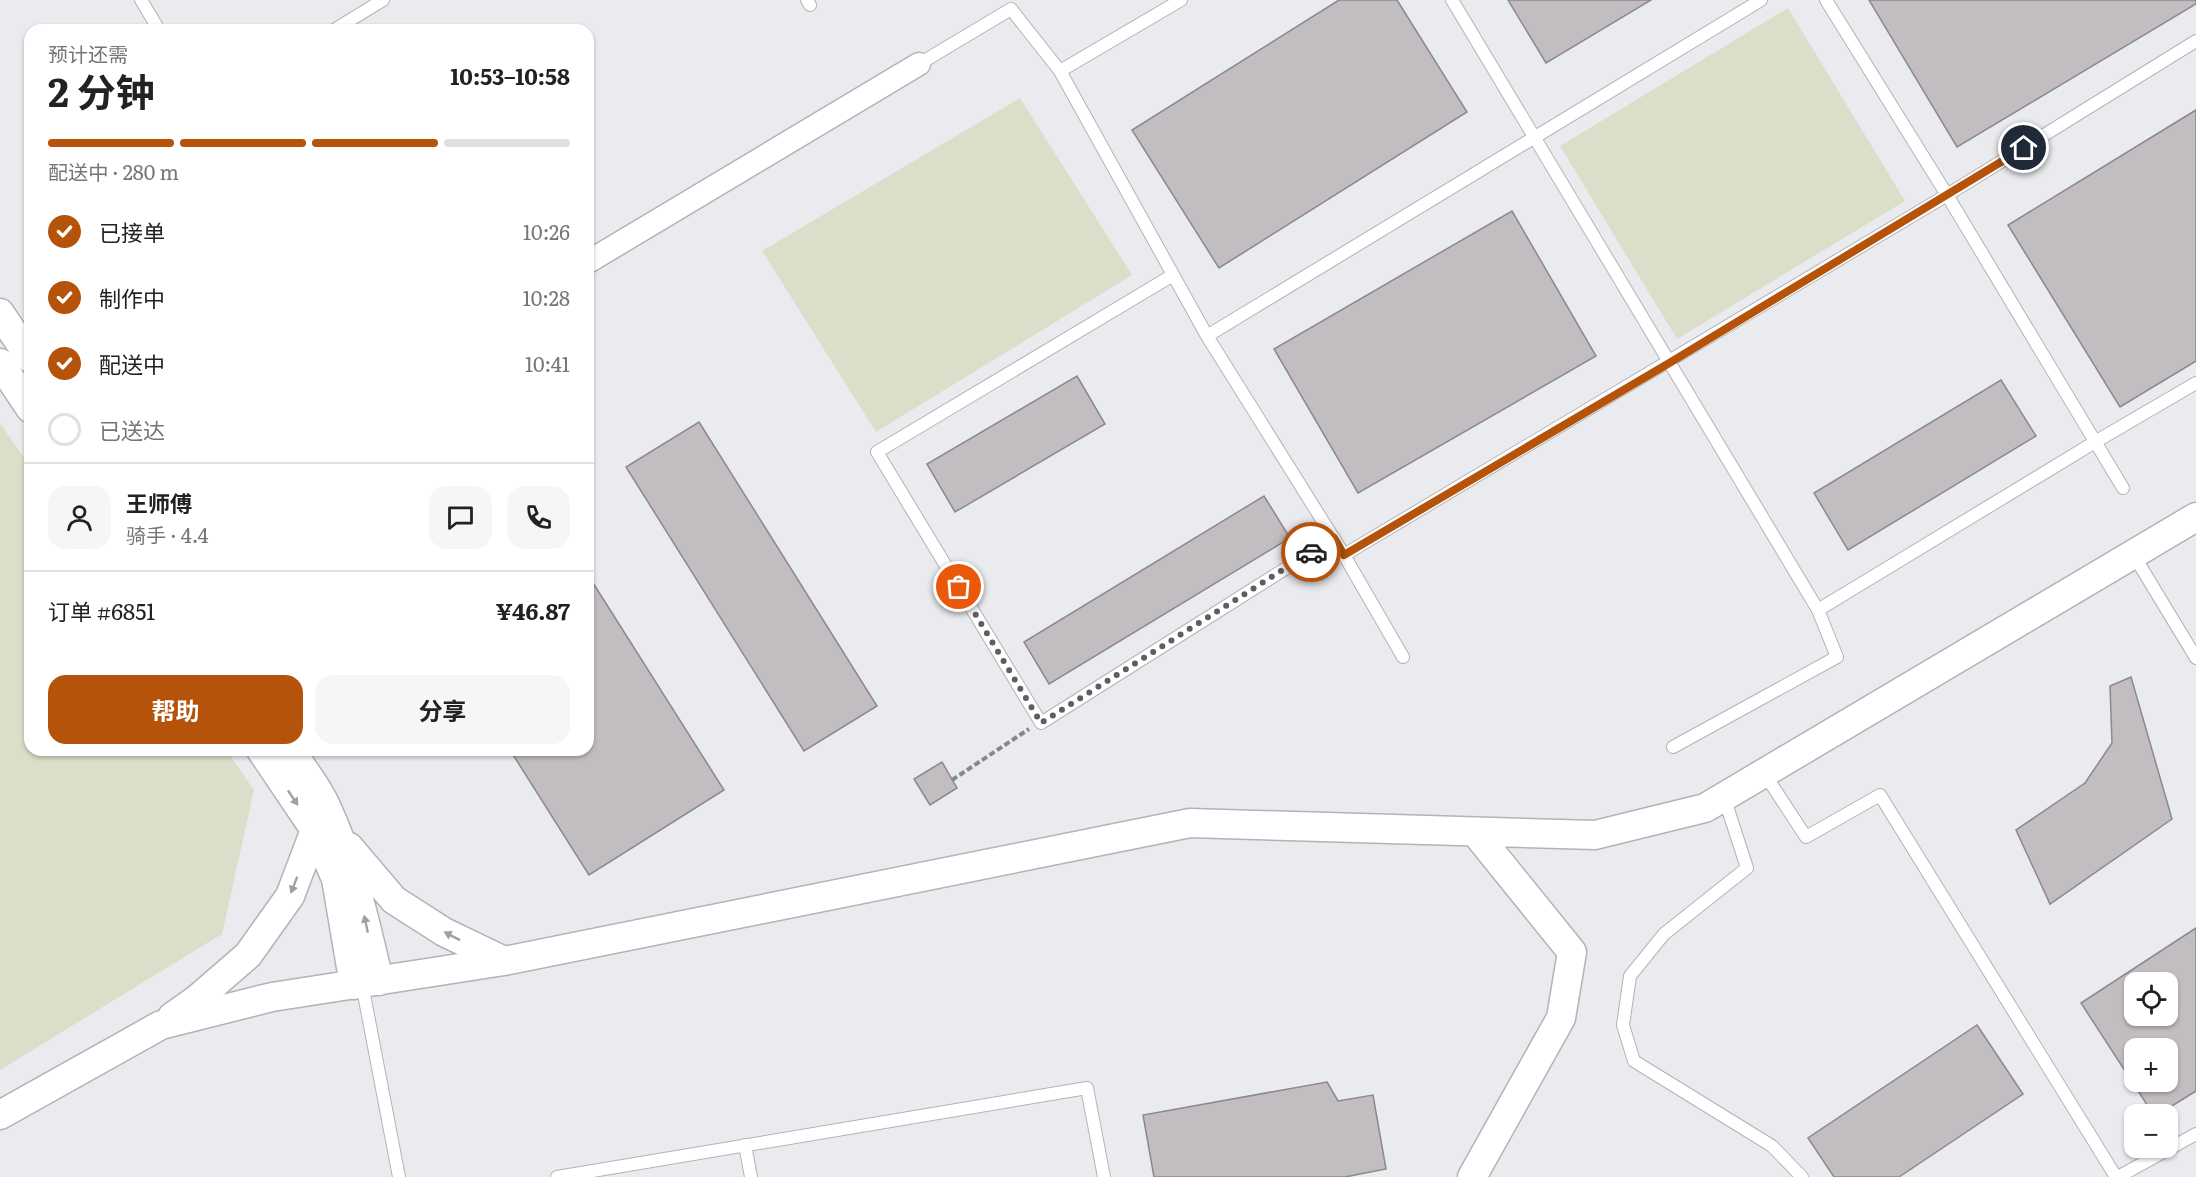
<!DOCTYPE html>
<html lang="zh">
<meta charset="utf-8">
<style>
:root{--surface:#fff;--page:#f6f6f6;--text:#222;--muted:#767676;--line:#e0e0e0;--accent:#b45309}
body{margin:0;font-family:Literata,"Noto Sans SC",serif;background:var(--page);color:var(--text);height:100vh;display:flex;flex-direction:column;font-size:22px;white-space:nowrap}
*{box-sizing:border-box;margin:0}
p{font-size:20px;color:var(--muted)}
.icon{flex:none;width:33px;height:33px;fill:none;stroke:currentColor;stroke-width:2;stroke-linecap:round;stroke-linejoin:round}
.map{position:relative;flex:1;overflow:hidden}
.drawer{position:absolute;left:24px;top:24px;width:570px;height:732px;display:flex;flex-direction:column;background:var(--surface);border-radius:18px;box-shadow:0 2px 4px #0004}
.drawer>*{flex:none}
.controls{position:absolute;left:2124px;top:972px;display:grid;gap:12px}
.controls a{display:grid;place-items:center;width:54px;height:54px;border-radius:12px;background:var(--surface);box-shadow:0 2px 4px #0004;font-size:30px}
.pin{position:absolute;display:grid;place-items:center;width:51px;height:51px;color:#fff;margin:-26px;border:3px solid #fff;border-radius:50%;box-shadow:0 2px 6px #0007}
.courier{position:absolute;display:grid;place-items:center;width:60px;height:60px;margin:-30px;border:4px solid #b45309;border-radius:50%;background:#fff;color:#222;box-shadow:0 2px 8px #0007}
.head em{font-style:normal;font-weight:700}
.head div{display:flex;flex-direction:column-reverse}
.head{display:flex;align-items:center;justify-content:space-between;height:102px;padding:0 24px}
h1{font-size:39px;font-weight:700;line-height:45px}
.bar{display:grid;grid-template-columns:repeat(4,1fr);gap:9px 6px;align-content:center;height:72px;padding:0 24px}
.bar i{height:8px;border-radius:4px;background:var(--line)}
.bar .current{background:var(--accent)}
.bar p{grid-column:span 4}
.line{display:flex;align-items:center;gap:15px;padding:0 24px;border-top:2px solid var(--line)}
.line div{flex:1}
.round{display:grid;place-items:center;flex:none;width:63px;height:63px;border-radius:18px;background:var(--page)}
ol{padding:0 24px;list-style:none}
li{display:flex;align-items:center;gap:18px;height:66px}
li p{margin-inline-start:auto}
li .icon{padding:6px;border-radius:50%;background:var(--accent);color:#fff;stroke-width:4}
li:last-child{color:var(--muted)}
li i{width:33px;height:33px;border:3px solid var(--line);border-radius:50%}
.action{display:flex;gap:12px;margin-top:auto;padding:12px 24px}
.action a{flex:1;height:69px;border-radius:18px;background:var(--accent);color:#fff;font-size:24px;font-weight:700;line-height:69px;text-align:center}
.action a+a{background:var(--page);color:var(--text)}
.map>svg:first-child{display:block}
</style>
<div class="map">
<svg width="2196" height="1177" viewBox="0 0 2196 1177">
<rect width="100%" height="100%" fill="#eaebef"/>
<path fill="#dadfca" d="M1788 8 1905 201 1677 339 1560 146Z
M1020 98 1132 275 876 432 762 251Z
M0 423 30 467V750H226L254 790 222 934 0 1070Z"/>
<path fill="#c2bdc0" stroke="#8c888b" stroke-width="1.5" fill-rule="evenodd" d="M1339 0H1397L1467 112 1219 268 1132 130Z
M1508 0H1651L1546 63Z
M1869 0H2196V4L1957 147Z
M2196 110V361L2120 407 2008 225Z
M1512 211 1596 356 1358 493 1274 349Z
M1077 376 1105 424 955 512 927 464Z
M2001 380 2036 436 1848 550 1814 493Z
M699 422 877 706 804 751 626 467Z
M1264 496 1290 538 1049 684 1024 642Z
M588 575 724 790 589 875 510 750H588Z
M2131 677 2172 819 2050 904 2016 830 2085 783 2112 743 2110 686Z
M942 762 957 788 930 805 914 779Z
M2196 928V1091L2159 1114H2153L2081 1003ZM2134 982H2168V1016H2134ZM2134 1048H2168V1082H2134Z
M1977 1025 2023 1094 1899 1177H1834L1808 1138Z
M1327 1082 1338 1101 1373 1095 1386 1169 1345 1177H1154L1143 1115Z"/>
<g fill="none" stroke-linecap="round" stroke-linejoin="round">
<defs>
<path id="service" d="M141 0 159 30
M807 0 810 5
M1452 0 1818 610 1837 657 1673 747
M1826 0 1947 195 2123 488
M334 30 383 0
M919 64 1011 9 1060 71 1207 336 1344 555 1403 657
M1060 71 1181 0
M1173 275 877 452 1041 723 1334 538
M1207 336 1761 0
M2133 554 2196 658
M1344 555 1947 195 2196 41
M1818 610 2095 442 2196 383
M1764 773 1806 837 1880 795 2116 1177
M1724 797 1747 868 1664 934 1630 976 1623 1025 1634 1061 1772 1146 1802 1177
M362 984 399 1177
M745 1145 751 1177
M557 1177 1087 1088 1104 1177
M2118 1177 2196 1134"/>
<path id="minor" d="M588 262 919 64"/>
<path id="tertiary" d="M0 313 30 358
M0 363 30 408
M261 750 315 830 336 879 354 985
M290 750C302 768 316 785 325 804 352 861 365 921 379 981
M349 847 394 900 444 932 504 961
M172 1017 196 1000 248 955 290 896 315 830
M0 1115 161 1025 272 997 504 961 1190 823 1595 835 1705 808 2196 517
M1472 1177 1561 1018 1572 952 1475 832"/>
</defs>
<use href="#service" stroke="#b2b3b7" stroke-width="14"/>
<use href="#minor" stroke="#b2b3b7" stroke-width="25"/>
<use href="#tertiary" stroke="#b2b3b7" stroke-width="31"/>
<path stroke="#87888b" stroke-width="4" stroke-dasharray="6 3" stroke-linecap="butt" d="M952 780 1029 729"/>
<use href="#service" stroke="#fff" stroke-width="12"/>
<use href="#minor" stroke="#fff" stroke-width="22"/>
<use href="#tertiary" stroke="#fff" stroke-width="28"/>
</g>
<defs><path id="oneway-solid" d="M-6-.8H1V-3.2L6.5 0L1 3.2V.8H-6Z" transform="scale(1.5)"/></defs>
<g fill="#a0a0a1">
<use href="#oneway-solid" transform="translate(293 798) rotate(56)"/>
<use href="#oneway-solid" transform="translate(294 885) rotate(111)"/>
<use href="#oneway-solid" transform="translate(366 924) rotate(-102)"/>
<use href="#oneway-solid" transform="translate(452 936) rotate(-153)"/>
</g>
<g fill="none" stroke-linecap="round" stroke-linejoin="round">
<path stroke="#5e5e61" stroke-width="6" stroke-dasharray="0 10.8" d="M959 587 1041 723 1311 552"/>
<path stroke="#b45309" stroke-width="8" d="M1311 552 1334 538 1344 555 1671 362 2024 148"/>
</g>
</svg>
<div class="controls">
<a><svg class="icon" aria-label="locate" viewBox="0 0 24 24"><circle cx="12" cy="12" r="6"/><path d="M12 2v4M12 18v4M2 12h4M18 12h4"/></svg></a>
<a>+</a>
<a>−</a>
</div>
<div class="pin" style="left:959px;top:587px;background:#ea580c"><svg class="icon" aria-label="bag" viewBox="0 0 24 24"><path d="M5 8h14l-1 12H6zM9 8a3 3 0 0 1 6 0"/></svg></div>
<div class="pin" style="left:2024px;top:148px;background:#1f2937"><svg class="icon" aria-label="home" viewBox="0 0 24 24"><path d="M3 11l9-7 9 7M6 9v11h12V9"/></svg></div>
<div class="courier" style="left:1311px;top:552px"><svg class="icon" aria-label="car" viewBox="0 0 24 24"><path d="M5 17H2v-5l4-1 3-4h7l3 4 3 1v5h-3M9 17h6M6 11h13"/><circle cx="7" cy="17" r="2"/><circle cx="17" cy="17" r="2"/></svg></div>
<section class="drawer">
<div class="head"><div><h1>2 分钟</h1><p>预计还需</p></div><em>10:53–10:58</em></div>
<div class="bar"><i class="current"></i><i class="current"></i><i class="current"></i><i></i><p>配送中 · 280 m</p></div>
<ol>
<li><svg class="icon" aria-label="check" viewBox="0 0 24 24"><path d="M5 12l5 5 9-10"/></svg>已接单<p>10:26</p></li>
<li><svg class="icon" aria-label="check" viewBox="0 0 24 24"><path d="M5 12l5 5 9-10"/></svg>制作中<p>10:28</p></li>
<li><svg class="icon" aria-label="check" viewBox="0 0 24 24"><path d="M5 12l5 5 9-10"/></svg>配送中<p>10:41</p></li>
<li><i></i>已送达</li>
</ol>
<div class="line" style="height:108px"><a class="round"><svg class="icon" aria-label="person" viewBox="0 0 24 24"><circle cx="12" cy="8" r="4"/><path d="M4 21q1-7 8-7t8 7"/></svg></a><div><b>王师傅</b><p>骑手 · 4.4</p></div><a class="round"><svg class="icon" aria-label="chat" viewBox="0 0 24 24"><path d="M4 5h16v11H9l-5 4z"/></svg></a><a class="round"><svg class="icon" aria-label="phone" viewBox="0 0 24 24"><path d="M5 4h4l2 5-3 2q2 4 5 5l2-3 5 2v4C11 20 4 13 5 4z"/></svg></a></div>
<div class="line" style="height:78px"><div>订单 #6851</div><b>¥46.87</b></div>
<div class="action"><a>帮助</a><a>分享</a></div>
</section>
</div>
